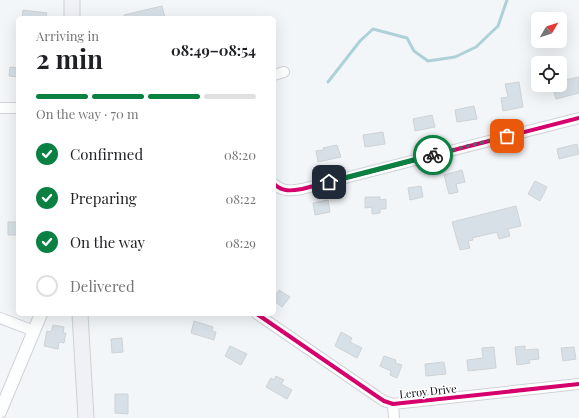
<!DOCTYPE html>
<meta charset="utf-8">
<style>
:root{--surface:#fff;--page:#f6f6f6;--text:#202124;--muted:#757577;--line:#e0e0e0;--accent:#0b8043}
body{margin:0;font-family:"Playfair Display",serif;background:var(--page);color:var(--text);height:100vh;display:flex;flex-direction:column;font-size:15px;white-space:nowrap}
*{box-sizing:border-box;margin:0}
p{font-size:13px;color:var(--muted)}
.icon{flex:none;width:22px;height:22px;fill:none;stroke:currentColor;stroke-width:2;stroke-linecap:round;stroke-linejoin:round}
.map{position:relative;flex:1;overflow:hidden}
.drawer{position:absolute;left:16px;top:16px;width:260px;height:300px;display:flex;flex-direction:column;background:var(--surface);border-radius:6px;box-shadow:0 4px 16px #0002}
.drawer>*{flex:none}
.needle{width:26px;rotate:51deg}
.controls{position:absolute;left:531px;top:12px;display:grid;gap:8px}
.controls a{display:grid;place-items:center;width:36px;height:36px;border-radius:6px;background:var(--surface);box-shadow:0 4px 16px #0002;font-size:20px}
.pin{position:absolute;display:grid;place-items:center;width:34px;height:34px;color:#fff;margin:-17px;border-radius:8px;box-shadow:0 2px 6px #0006}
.courier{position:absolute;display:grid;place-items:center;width:40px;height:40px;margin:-20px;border:3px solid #0b8043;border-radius:50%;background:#fff;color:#222;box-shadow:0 1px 5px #0007}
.overview em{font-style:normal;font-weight:700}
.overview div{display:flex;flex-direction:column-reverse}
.overview{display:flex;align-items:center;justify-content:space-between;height:68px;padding:0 20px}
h1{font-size:26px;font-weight:700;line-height:30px}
.bar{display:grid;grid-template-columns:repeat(4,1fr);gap:6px 4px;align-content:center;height:48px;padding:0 20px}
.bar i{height:5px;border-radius:3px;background:var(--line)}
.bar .selected{background:var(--accent)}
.bar p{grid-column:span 4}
ol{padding:0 20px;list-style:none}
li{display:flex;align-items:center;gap:12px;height:44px}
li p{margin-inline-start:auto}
li .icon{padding:4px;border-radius:50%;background:var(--accent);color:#fff;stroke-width:4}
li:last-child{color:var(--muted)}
li i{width:22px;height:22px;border:2px solid var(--line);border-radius:50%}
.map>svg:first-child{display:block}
</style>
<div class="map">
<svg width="579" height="418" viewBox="0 0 579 418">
<rect width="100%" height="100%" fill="#f3f6f9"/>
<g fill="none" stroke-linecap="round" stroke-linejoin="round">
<path stroke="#aed1d8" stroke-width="3" d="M328 82 360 41 373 29 407 38 414 51 428 61 455 57 476 47 498 26 507 0"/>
</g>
<path fill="#d7e0e7" stroke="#cfd3d6" d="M162 6 165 18H125L124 15Z
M23 10 47 13 46 18H22Z
M10 67 18 68V77L9 76Z
M579 77V93L556 99 552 85H560V81Z
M519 82 523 107 503 111 501 98 508 97 505 84Z
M474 106 477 119 457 122 455 110Z
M432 115 435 127 415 131 413 119Z
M383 132 385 144 365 147 363 135Z
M577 144 579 154 559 159 557 149Z
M337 145 341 157 318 162 316 151 324 150 323 148Z
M462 170 465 182 456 184 458 192 449 194 444 175Z
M535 181 547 187 540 201 528 194Z
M421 186 423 197 410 200 408 188Z
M365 197H380V200L386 199V209H380V213L372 214V207L365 208Z
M328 200 330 212 315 215 313 203Z
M516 206 521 226 508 229 510 236 499 239 497 232 472 238 473 240 468 241 470 248 460 250 452 222Z
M8 222H18V235H8Z
M279 290 290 297 282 307 274 301V297Z
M194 321 213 327 212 331 216 332 214 340 191 333Z
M53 325 64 327 63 333H66L64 343 59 342 58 349 44 346 47 331 51 332Z
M341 332 352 338 350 342 362 348 357 358 335 346Z
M122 338 123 352 112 353 111 339Z
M230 346 247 354 241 365 225 356Z
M525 346V350L538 349 539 359 529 360 530 363 517 365 515 347Z
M494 347 496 368 468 371 467 360 483 358 482 348Z
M574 347 576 359 563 361 561 348Z
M384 356 396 360 395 363 402 365 397 378 390 375 391 371 380 366Z
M444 362 446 374 426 376 425 364Z
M276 376 284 380 281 384 292 390 287 399 266 387 271 378 274 380Z
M115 394H128V414L115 413Z"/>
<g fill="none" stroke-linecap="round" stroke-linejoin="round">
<defs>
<path id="minor" d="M274 75 284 72
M0 108H18
M274 184C283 192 291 191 302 189L579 118
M257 314 375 395 384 401 393 404 579 384
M0 318 34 331
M393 404 394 418"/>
<path id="tertiary" d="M0 412 41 314"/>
<path id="primary" d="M72 0V18
M80 314 86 418"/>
</defs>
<use href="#minor" stroke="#d1d3d7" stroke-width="12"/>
<use href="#tertiary" stroke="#d1d3d7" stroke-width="14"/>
<use href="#primary" stroke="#cfd0d2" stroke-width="17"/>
<use href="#minor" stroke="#fdfefe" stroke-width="10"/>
<use href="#tertiary" stroke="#fdfefe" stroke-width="12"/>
<use href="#primary" stroke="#f0f1f6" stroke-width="15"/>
<defs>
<path id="cycleway" d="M274 184C283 192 291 191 302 189L579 118
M257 314 375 395 384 401 393 404 579 384"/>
</defs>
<use href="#cycleway" stroke="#fff" stroke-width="6"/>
<use href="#cycleway" stroke="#d6006c" stroke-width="4"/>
</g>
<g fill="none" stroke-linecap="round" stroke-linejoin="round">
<path stroke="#5d5f63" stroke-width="4" stroke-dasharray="0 7.2" d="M433 155 507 136"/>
<path stroke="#0b8043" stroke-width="5" d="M329 182 433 155"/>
</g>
<g text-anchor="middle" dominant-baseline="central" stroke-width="3" stroke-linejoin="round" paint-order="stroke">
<g font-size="11" fill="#0c0e12" stroke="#fff">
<text transform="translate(428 391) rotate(-6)">Leroy Drive</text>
</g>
</g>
</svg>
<div class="controls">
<a><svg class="needle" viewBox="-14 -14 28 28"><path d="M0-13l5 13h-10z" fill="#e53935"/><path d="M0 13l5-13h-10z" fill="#757577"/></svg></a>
<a><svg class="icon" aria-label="locate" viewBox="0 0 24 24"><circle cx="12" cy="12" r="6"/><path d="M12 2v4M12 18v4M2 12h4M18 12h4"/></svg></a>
</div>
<div class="pin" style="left:507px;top:136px;background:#ea580c"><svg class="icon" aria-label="bag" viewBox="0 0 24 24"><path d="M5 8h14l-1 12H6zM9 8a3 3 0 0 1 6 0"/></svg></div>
<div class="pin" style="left:329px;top:182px;background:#1f2937"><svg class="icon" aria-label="home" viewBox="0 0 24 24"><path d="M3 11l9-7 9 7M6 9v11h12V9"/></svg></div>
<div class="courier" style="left:433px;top:155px"><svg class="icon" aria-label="bike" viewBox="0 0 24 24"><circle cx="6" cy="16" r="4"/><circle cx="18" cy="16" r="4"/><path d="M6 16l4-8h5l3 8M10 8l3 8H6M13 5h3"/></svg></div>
<section class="drawer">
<div class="overview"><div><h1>2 min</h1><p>Arriving in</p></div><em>08:49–08:54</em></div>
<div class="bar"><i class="selected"></i><i class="selected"></i><i class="selected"></i><i></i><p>On the way · 70 m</p></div>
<ol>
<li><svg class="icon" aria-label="check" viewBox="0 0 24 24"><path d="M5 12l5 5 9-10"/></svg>Confirmed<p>08:20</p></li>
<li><svg class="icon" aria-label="check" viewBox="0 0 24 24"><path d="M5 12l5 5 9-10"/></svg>Preparing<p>08:22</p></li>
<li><svg class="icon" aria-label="check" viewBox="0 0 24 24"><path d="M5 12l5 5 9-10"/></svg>On the way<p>08:29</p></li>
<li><i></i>Delivered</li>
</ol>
</section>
</div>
